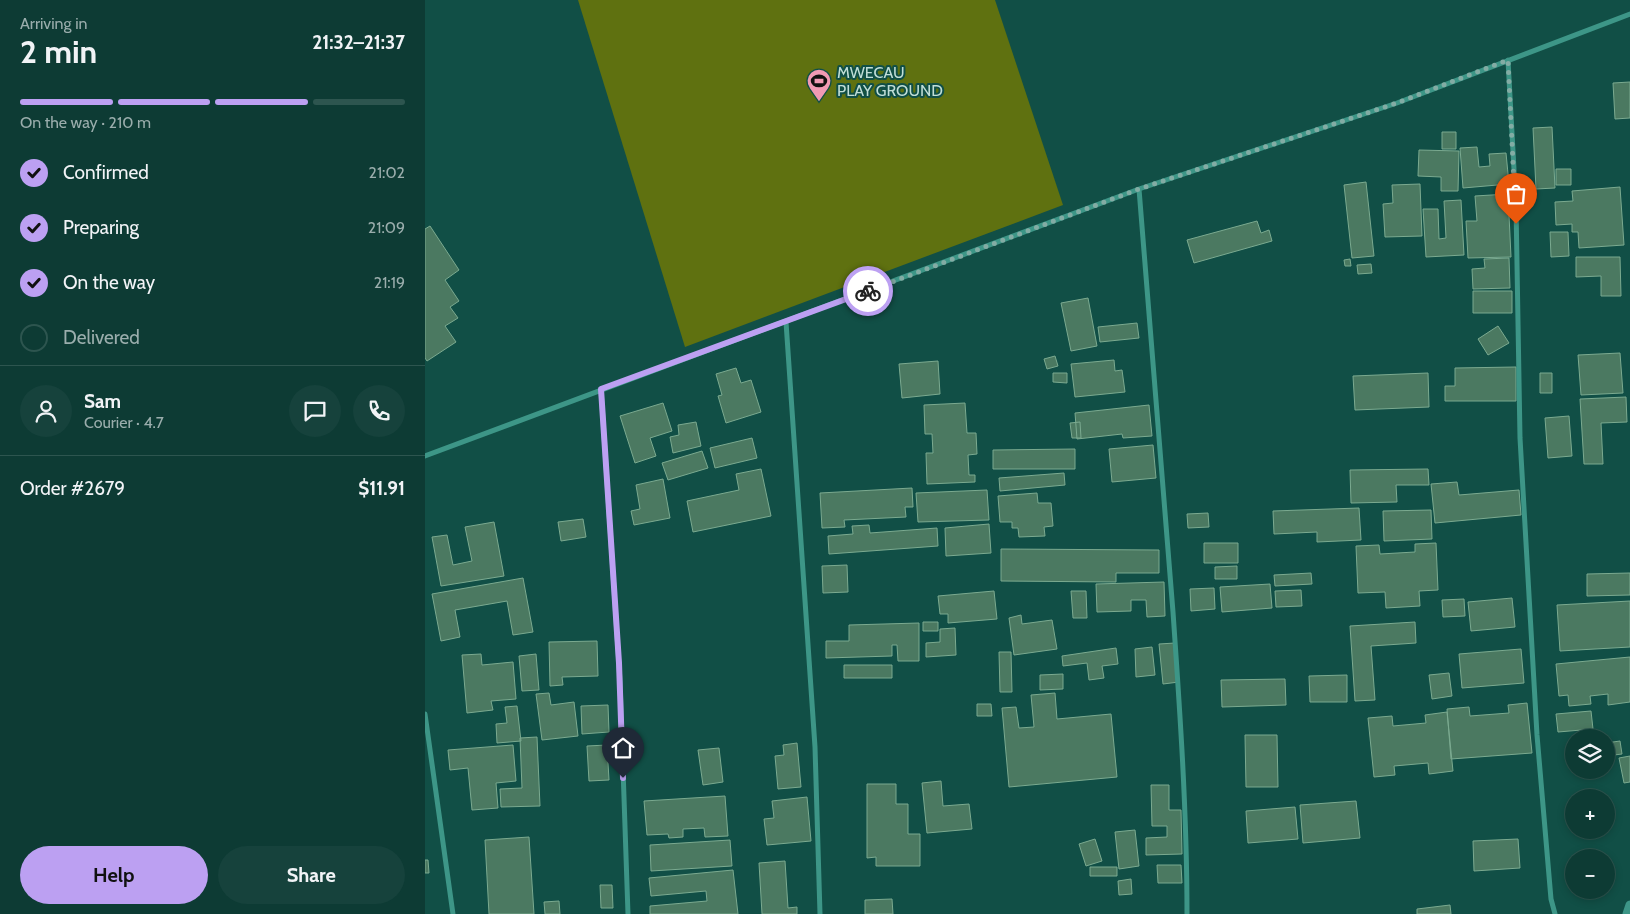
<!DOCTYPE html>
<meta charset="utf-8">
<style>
:root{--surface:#0d3b34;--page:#16423c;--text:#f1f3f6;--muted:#9aadac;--line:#2d554f;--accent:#bca0f2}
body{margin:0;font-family:Cabin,sans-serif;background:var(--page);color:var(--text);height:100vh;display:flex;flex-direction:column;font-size:19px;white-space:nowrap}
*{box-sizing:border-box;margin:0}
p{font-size:16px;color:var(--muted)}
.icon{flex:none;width:28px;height:28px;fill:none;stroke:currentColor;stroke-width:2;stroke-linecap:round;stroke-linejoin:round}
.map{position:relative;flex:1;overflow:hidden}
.sheet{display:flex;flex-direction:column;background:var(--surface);width:425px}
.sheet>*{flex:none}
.tools{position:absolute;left:1140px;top:729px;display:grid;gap:10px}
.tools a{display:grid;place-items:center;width:50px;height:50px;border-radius:50%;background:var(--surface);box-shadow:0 2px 8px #0003,0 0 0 1px var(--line);font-size:25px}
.pin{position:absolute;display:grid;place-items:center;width:42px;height:42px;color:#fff;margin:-51px -21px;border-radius:50% 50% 50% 0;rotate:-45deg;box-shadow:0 0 5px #0007}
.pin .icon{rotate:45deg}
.courier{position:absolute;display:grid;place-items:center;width:50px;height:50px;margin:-25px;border:4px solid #bca0f2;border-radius:50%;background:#fff;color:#222;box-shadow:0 1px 6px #0007}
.head em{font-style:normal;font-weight:800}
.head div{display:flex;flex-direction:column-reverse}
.head{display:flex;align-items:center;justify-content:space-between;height:85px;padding:0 20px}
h1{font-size:32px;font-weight:800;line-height:38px}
.bar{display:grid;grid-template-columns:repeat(4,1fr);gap:8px 5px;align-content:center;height:60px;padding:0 20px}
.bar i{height:6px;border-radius:4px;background:var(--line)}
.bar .active{background:var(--accent)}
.bar p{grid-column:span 4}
.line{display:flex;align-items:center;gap:12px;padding:0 20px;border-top:1px solid var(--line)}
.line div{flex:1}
.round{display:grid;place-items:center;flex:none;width:52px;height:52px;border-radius:26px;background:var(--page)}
ol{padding:0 20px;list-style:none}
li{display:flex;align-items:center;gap:15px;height:55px}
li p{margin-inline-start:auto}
li .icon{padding:5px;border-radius:50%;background:var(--accent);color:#111;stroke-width:4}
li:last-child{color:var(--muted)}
li i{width:28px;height:28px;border:2px solid var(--line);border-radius:50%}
.cta{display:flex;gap:10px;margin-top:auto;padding:10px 20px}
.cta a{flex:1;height:58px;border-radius:30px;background:var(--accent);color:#111;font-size:20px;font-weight:800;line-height:58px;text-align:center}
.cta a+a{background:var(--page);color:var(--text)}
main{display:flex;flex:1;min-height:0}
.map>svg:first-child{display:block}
</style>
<main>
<section class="sheet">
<div class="head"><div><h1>2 min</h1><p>Arriving in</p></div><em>21:32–21:37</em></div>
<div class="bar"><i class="active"></i><i class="active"></i><i class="active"></i><i></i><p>On the way · 210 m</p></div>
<ol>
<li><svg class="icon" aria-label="check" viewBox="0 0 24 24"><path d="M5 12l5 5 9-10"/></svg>Confirmed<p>21:02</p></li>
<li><svg class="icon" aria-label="check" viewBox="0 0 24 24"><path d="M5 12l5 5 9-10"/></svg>Preparing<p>21:09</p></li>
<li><svg class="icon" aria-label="check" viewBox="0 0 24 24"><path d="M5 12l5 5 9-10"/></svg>On the way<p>21:19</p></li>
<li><i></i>Delivered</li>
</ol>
<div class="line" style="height:90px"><a class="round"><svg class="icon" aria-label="person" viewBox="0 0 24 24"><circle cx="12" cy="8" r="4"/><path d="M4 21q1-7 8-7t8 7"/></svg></a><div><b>Sam</b><p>Courier · 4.7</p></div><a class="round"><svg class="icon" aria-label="chat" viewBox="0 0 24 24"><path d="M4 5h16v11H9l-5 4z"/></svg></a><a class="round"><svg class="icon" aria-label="phone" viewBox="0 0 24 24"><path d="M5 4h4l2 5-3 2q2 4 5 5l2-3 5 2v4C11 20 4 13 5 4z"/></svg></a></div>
<div class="line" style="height:65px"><div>Order #2679</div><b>$11.91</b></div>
<div class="cta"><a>Help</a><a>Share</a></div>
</section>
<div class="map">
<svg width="1205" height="914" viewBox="0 0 1205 914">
<rect width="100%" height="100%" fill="#114f46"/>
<path fill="#5f7110" d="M153 0H570L638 205 260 347Z"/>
<path fill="#4b7961" stroke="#7baa90" d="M1205 82V118L1190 119 1188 83Z
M1127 127 1130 188 1111 189 1108 128Z
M1017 132H1031V149H1017Z
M1052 147 1054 167 1065 166 1064 154 1081 153 1084 184 1038 188 1035 148Z
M994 150 1034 151 1033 191H1016V177L993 176Z
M1131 169H1146V185H1131Z
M941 182 949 256 927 258 919 185Z
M995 184 997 236 960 237 958 204 968 203 967 185Z
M1195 187 1199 245 1154 248 1153 232H1147V224L1131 225 1130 202 1148 201 1147 191Z
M1083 194 1086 257 1043 258 1041 221H1052L1050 196Z
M1036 200 1039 255 1001 257 998 209H1013L1014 239 1021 238 1019 201Z
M832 221 836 233 844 230 847 241 769 263 762 240Z
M5 226 34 270 20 280 34 301 25 307 33 318 20 326 31 342 2 361 0 358V229Z
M1125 232H1143L1144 256 1126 257Z
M1151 257H1195L1196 296H1176V276L1151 277Z
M1084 258 1085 288 1048 289 1047 269 1060 268 1059 259Z
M925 259 926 266H920L919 260Z
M946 264 947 273 933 274 932 265Z
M1048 291H1087V313H1048Z
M663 298 672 346 646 351 636 303Z
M712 323 714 338 675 342 673 327Z
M1073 326 1084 343 1063 355 1053 339Z
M1195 353 1198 393 1156 395 1153 355Z
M630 356 633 366 622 369 619 359Z
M689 360 690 371 697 370 700 392 650 397 646 364Z
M513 361 515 394 477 398 474 364Z
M1091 367V401H1020V386H1030V368Z
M311 368 316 383 326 380 336 412 301 423 293 396 297 395 291 374Z
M628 373H642V383L628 382Z
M1003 373 1004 407 930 410 928 376Z
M1115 373H1127V393H1115Z
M1201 397 1202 422 1176 423 1178 464H1159L1155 399Z
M238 403 247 431 225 438 231 456 210 463 195 416Z
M540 403 542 433H551L552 454 543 455 544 475H550V482L502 484 501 453H508L507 434H500L499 405Z
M724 405 727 436 698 438 697 434 652 439 650 413Z
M1144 416 1147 456 1123 458 1120 418Z
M271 422 276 446 248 453 245 437 254 435 253 425Z
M655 422 656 438H647L645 423Z
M327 438 332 458 290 468 285 448Z
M728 445 731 478 687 482 684 449Z
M650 449V469H568V450Z
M277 451 283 468 243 480 237 463Z
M336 469 346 516 268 532 262 501 314 490 311 474Z
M1003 469 1004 485H971L972 502 926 503 925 470Z
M639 473 640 485 575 491 574 478Z
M238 479 245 518 209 525 206 511 215 509 211 485Z
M1032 482 1034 495 1094 490 1096 515 1010 523 1006 484Z
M487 488 488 507H480L481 517 419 520 420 527 397 528 395 493Z
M562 490 564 520 493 522 491 493Z
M612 493 613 503H626L628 526 619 527 620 536 594 537 593 528H587V522H575L573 496Z
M934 508 936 540 892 542V532L849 534 848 511Z
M1006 510 1007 539 959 541 958 511Z
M783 513 784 527 763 528 762 514Z
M158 519 161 537 136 541 133 522Z
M69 522 79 576 16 586 7 537 22 535 28 565 47 561 40 527Z
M564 524 566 553 521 556 520 528Z
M444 525 445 533 512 528 513 546 404 554 403 536 428 534 427 526Z
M779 543H813V563H779Z
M1011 543 1013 590 994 591 995 606 961 608 960 592 933 593 931 546 954 545 955 554 990 552V544Z
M576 549 734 550V573H691V582L576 581Z
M422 565 423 592 398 593 397 566Z
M812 566V579H790V567Z
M886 573 887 584 850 586 849 575Z
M1205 573V595L1162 596V574Z
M98 578 108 632 88 635 82 601 30 610 35 637 16 641 7 594Z
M739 582 740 616 722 617 721 600H706V611L672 612 671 584Z
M845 584 847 608 797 612 795 587Z
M789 588 790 609 766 611 765 589Z
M876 590 877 606 851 607 850 591Z
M569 591 572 619 523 623V614H515L513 596Z
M646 591H661L662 618H648Z
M1087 598 1090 627 1046 631 1043 602Z
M1039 599 1040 616 1018 617 1017 600Z
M1205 601V647L1135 651 1132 605Z
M596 615 597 624 627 620 632 649 589 655 584 618Z
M498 622H513V631H498Z
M990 622 991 643 946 646 950 700 930 701 925 626Z
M494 623V661H473L472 645H467V656L401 658V641H424V625Z
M530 628 531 655 501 657V643L515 642V629Z
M172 641 173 676 137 677 138 685 125 686 124 642Z
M750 643 754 682 738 684 734 644Z
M727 647 730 675 711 677 710 649Z
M691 648 693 664 677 666 679 678 664 680 662 663 638 666 637 656Z
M1096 649 1099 683 1037 688 1034 654Z
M574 652H586L587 692H575Z
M56 654 57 665 88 662 91 699 66 701 68 710 42 713 37 655Z
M111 654 114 690 97 691 94 656Z
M1205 657V702L1183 705V694L1165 696 1166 704 1144 706 1143 695 1134 696 1131 664Z
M419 665H467V678H419Z
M1024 673 1027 696 1007 699 1004 675Z
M638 674V689L615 690V675Z
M922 675V702H885L884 676Z
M860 679 861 705 797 707 796 680Z
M124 693 126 705 149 702 153 736 117 740 111 694Z
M630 693 632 719 686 714 692 777 584 787 577 708 591 707 594 728 609 727 606 695Z
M1102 703 1107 753 1026 759 1022 709 1044 707 1045 716 1084 713 1083 705Z
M552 704H566L567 716H552Z
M183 705 184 732 157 734 156 706Z
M92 706 96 741 72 743 71 724 82 723 80 707Z
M1166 711 1168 729 1133 732 1131 714Z
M1022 712 1028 771 1004 774 1003 763 969 766 970 775 949 777 943 718 967 716 968 726 1001 723 1000 715Z
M820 735H852L853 787H821Z
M112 737 115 806 76 807 75 789 97 788 95 738Z
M1195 741 1197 754 1181 756V743Z
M372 743 376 787 353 789 350 756 359 755 358 745Z
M88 745 91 781 71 783 73 808 47 810 43 768 25 770 23 750Z
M182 745 184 780 164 781 162 746Z
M294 748 298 782 278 785 273 750Z
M1205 756V782L1199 783 1194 758Z
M516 781 518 806 544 804 547 829 502 833 497 783Z
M442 784H471V804H483V834H495V866H451V857L442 858Z
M726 785H744V810H756L757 854 721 855V838L742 837V826H727Z
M300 796 303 836 280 837 279 828 258 829V837L244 838 243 834 222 835 219 801Z
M382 797 386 841 342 845 339 819 349 818 347 801Z
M931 801 935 838 878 843 875 805Z
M870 807 873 839 823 843 821 811Z
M710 830 714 866 694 869 690 832Z
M104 837 109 914H64L60 840Z
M670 839 677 861 661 866 654 844Z
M1093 839 1095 868 1049 871 1048 841Z
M305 840 307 866 226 871 225 845Z
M0 860H3L4 873H0Z
M360 861 363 908 372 907V914H337L334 863Z
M732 865H756L757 883H733Z
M665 867H692V876H665Z
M308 870 313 914H225V906L282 901 281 891 226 896 224 878Z
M706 879 707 894 694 895 693 881Z
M175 885H187L188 908H176Z
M467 899 468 914H440V900Z
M134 901 135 914H120L119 902Z
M1025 905 1026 914H992V909Z"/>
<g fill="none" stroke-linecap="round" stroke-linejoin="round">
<path stroke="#3d9687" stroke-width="5" d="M1083 60 1091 206 1095 438 1112 735 1126 899 1130 914
M714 189C726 330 738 471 748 612 755 712 762 813 762 914
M361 322 390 747 395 914
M176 389 195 681 203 914
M0 456 714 189 972 103 1205 14
M0 714 28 914"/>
<path stroke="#3d9687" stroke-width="9" d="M1202 914 1205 905"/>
</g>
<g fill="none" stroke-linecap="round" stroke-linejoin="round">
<path stroke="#83aca4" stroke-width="5" stroke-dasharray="0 9" d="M443 291 714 189 972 103 1083 60 1091 224"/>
<path stroke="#bca0f2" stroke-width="6" d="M198 778 194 663 176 389 443 291"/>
</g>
<defs>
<symbol id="stadium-pin" viewBox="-11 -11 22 30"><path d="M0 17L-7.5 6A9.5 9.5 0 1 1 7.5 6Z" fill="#f19ab4" stroke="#114f46"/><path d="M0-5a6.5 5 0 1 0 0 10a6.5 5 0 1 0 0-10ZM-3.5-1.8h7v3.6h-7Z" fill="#111"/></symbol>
</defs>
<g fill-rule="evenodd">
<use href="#stadium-pin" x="380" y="67" width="28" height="38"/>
</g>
<g text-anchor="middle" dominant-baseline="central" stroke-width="4" stroke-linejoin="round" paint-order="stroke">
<g font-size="16" fill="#c1ded7" stroke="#114f46" text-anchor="start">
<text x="412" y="72">MWECAU<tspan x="412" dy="18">PLAY GROUND</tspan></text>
</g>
</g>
</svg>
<div class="tools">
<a><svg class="icon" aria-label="layers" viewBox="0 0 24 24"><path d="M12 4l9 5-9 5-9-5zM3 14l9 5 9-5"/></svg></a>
<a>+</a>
<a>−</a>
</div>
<div class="pin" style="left:1091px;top:224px;background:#ea580c"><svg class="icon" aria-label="bag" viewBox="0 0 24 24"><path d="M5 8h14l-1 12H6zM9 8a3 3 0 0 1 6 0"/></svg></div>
<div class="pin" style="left:198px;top:778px;background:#1f2937"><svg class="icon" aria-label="home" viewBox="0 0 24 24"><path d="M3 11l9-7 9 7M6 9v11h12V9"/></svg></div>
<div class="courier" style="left:443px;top:291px"><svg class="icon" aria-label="bike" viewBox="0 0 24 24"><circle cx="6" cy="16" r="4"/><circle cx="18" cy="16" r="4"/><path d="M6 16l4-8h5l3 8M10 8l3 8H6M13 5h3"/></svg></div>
</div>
</main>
